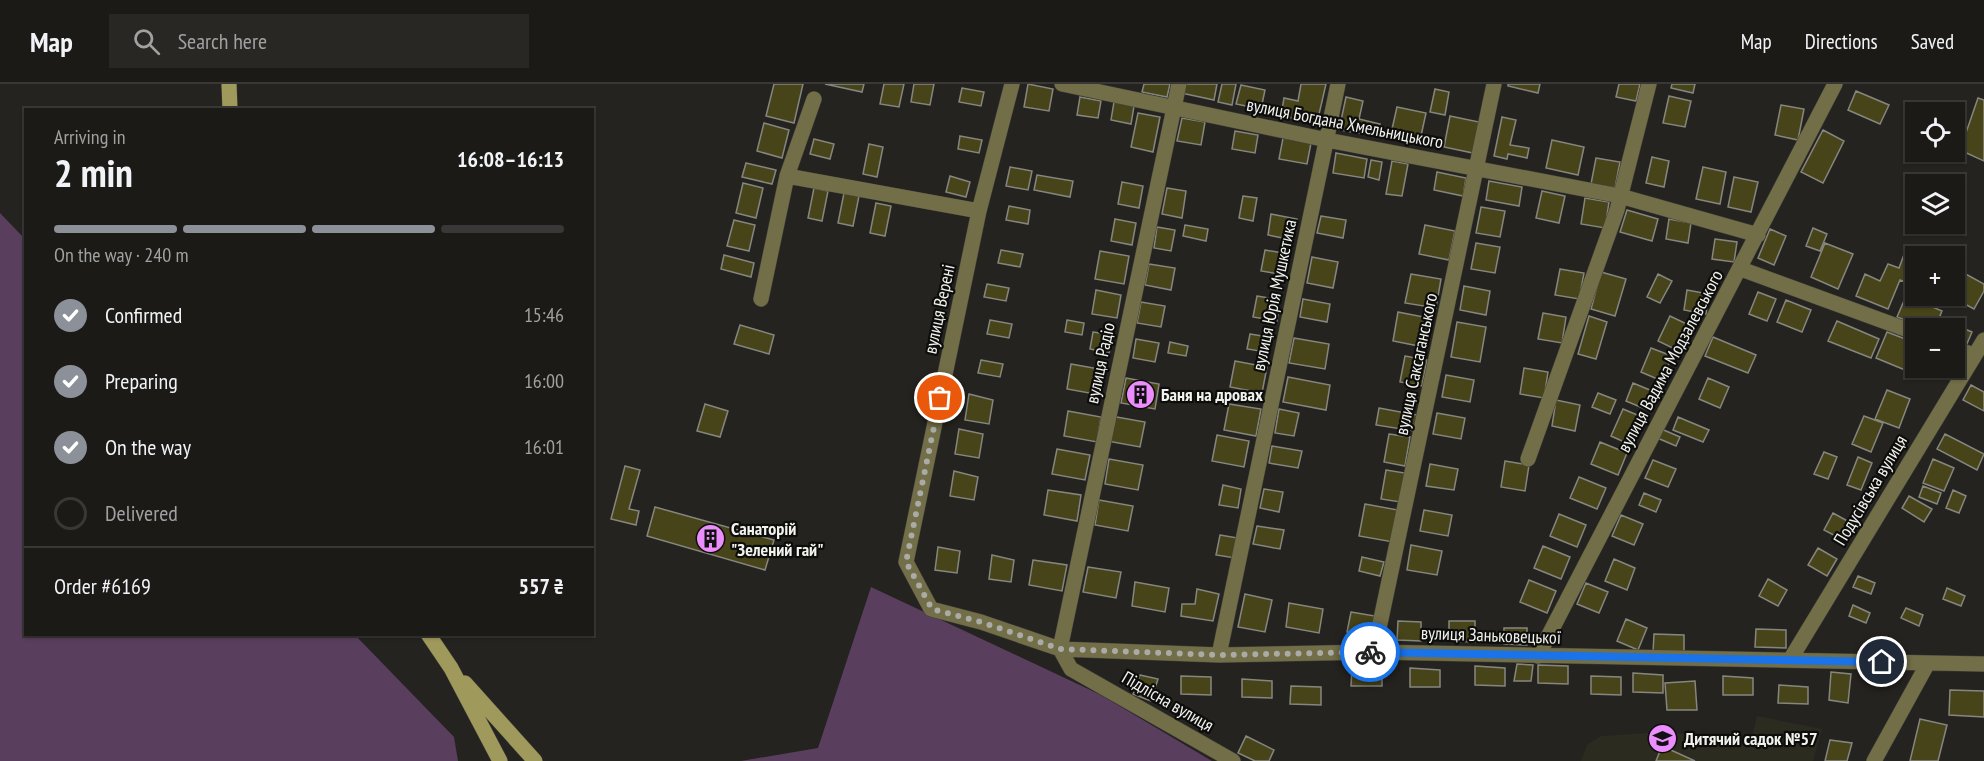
<!DOCTYPE html>
<meta charset="utf-8">
<style>
:root{--surface:#1b1a17;--page:#282724;--text:#f1f3f6;--muted:#a0a1a1;--line:#393836;--accent:#8c9099}
body{margin:0;font-family:"PT Sans Narrow",sans-serif;background:var(--page);color:var(--text);height:100vh;display:flex;flex-direction:column;font-size:22px;white-space:nowrap}
*{box-sizing:border-box;margin:0}
p{font-size:20px;color:var(--muted)}
.icon{flex:none;width:33px;height:33px;fill:none;stroke:currentColor;stroke-width:2;stroke-linecap:round;stroke-linejoin:round}
.map{position:relative;flex:1;overflow:hidden}
.panel{position:absolute;left:24px;top:24px;width:570px;height:528px;display:flex;flex-direction:column;background:var(--surface);border-radius:0px;box-shadow:0 2px 4px #0004,0 0 0 2px var(--line)}
.panel>*{flex:none}
.buttons{position:absolute;left:1905px;top:18px;display:grid;gap:12px}
.buttons a{display:grid;place-items:center;width:60px;height:60px;border-radius:0px;background:var(--surface);box-shadow:0 2px 4px #0004,0 0 0 2px var(--line);font-size:30px}
.pin{position:absolute;display:grid;place-items:center;width:51px;height:51px;color:#fff;margin:-26px;border:3px solid #fff;border-radius:50%;box-shadow:0 2px 6px #0007}
.courier{position:absolute;display:grid;place-items:center;width:60px;height:60px;margin:-30px;border:4px solid #1a73e8;border-radius:50%;background:#fff;color:#222;box-shadow:0 2px 8px #0007}
.overview em{font-style:normal;font-weight:600}
.overview div{display:flex;flex-direction:column-reverse}
.overview{display:flex;align-items:center;justify-content:space-between;height:102px;padding:0 30px}
h1{font-size:39px;font-weight:600;line-height:45px}
.bar{display:grid;grid-template-columns:repeat(4,1fr);gap:9px 6px;align-content:center;height:72px;padding:0 30px}
.bar i{height:8px;border-radius:4px;background:var(--line)}
.bar .on{background:var(--accent)}
.bar p{grid-column:span 4}
.line{display:flex;align-items:center;gap:15px;padding:0 30px;border-top:2px solid var(--line)}
.line div{flex:1}
ol{padding:0 30px;list-style:none}
li{display:flex;align-items:center;gap:18px;height:66px}
li p{margin-inline-start:auto}
li .icon{padding:6px;border-radius:50%;background:var(--accent);color:#fff;stroke-width:4}
li:last-child{color:var(--muted)}
li i{width:33px;height:33px;border:3px solid var(--line);border-radius:50%}
header{display:flex;align-items:center;gap:36px;box-sizing:border-box;height:84px;padding:0 30px;background:var(--surface);border-bottom:2px solid var(--line)}
header strong{font-size:28px}
nav{display:flex;gap:33px;margin-inline-start:auto;font-size:21px}
.search{width:420px;height:54px;background:var(--page);display:flex;align-items:center;gap:15px;box-sizing:border-box;padding:0 21px;border-radius:0px;color:var(--muted);font-size:22px}
.map>svg:first-child{display:block}
</style>
<header>
<strong>Map</strong>
<div class="search"><svg class="icon" aria-label="search" viewBox="0 0 24 24"><circle cx="10" cy="10" r="6"/><path d="M15 15l6 6"/></svg>Search here</div>
<nav><a>Map</a><a>Directions</a><a>Saved</a></nav>
</header>
<div class="map">
<svg width="1984" height="677" viewBox="0 0 1984 677">
<rect width="100%" height="100%" fill="#24231f"/>
<path fill="#2c2b20" d="M1757 632 1822 645 1813 677H1581L1587 661 1601 652 1663 648 1751 656Z"/>
<path fill="#593e5e" d="M0 129 25 155 26 550 355 551 454 653 458 677H0Z
M871 503 1101 611 1212 677H741L818 664Z"/>
<path fill="#484419" stroke="#868680" stroke-width="1.5" d="M774 0H803L794 39 766 32Z
M825 0H864L862 8Z
M884 0H904L899 23 880 20Z
M914 0H934L930 21 911 18Z
M1028 0 1053 5 1049 27 1024 23Z
M1144 0H1170L1167 13 1142 8Z
M1183 0H1217L1214 16 1181 9Z
M1222 0H1236L1232 21 1218 18Z
M1301 0H1326L1317 39 1281 32 1284 14 1298 17Z
M1508 0H1540L1538 9 1508 2Z
M1619 0H1640L1636 17 1616 13Z
M1672 0H1695L1693 9 1671 4Z
M1241 1 1265 6 1261 25 1236 20Z
M962 4 984 8 981 22 959 18Z
M1435 5 1449 8 1445 31 1430 28Z
M1856 7 1889 21 1880 40 1848 26Z
M1669 12 1691 17 1685 43 1663 39Z
M1080 13 1101 17 1098 34 1077 31Z
M1346 13 1363 17 1359 35 1380 40 1377 52 1339 46Z
M1978 14 1984 16V77L1960 66Z
M1114 18 1134 22 1131 40 1111 36Z
M1781 21 1804 25 1798 56 1775 51Z
M1397 23 1426 29 1419 61 1390 54Z
M1138 29 1160 33 1153 68 1131 63Z
M1450 32 1479 38 1473 69 1444 63Z
M1502 33 1516 36 1510 61 1529 64 1527 74 1508 70 1507 75 1494 72Z
M1182 34 1205 38 1201 61 1177 57Z
M764 39 789 46 782 74 757 67Z
M1823 46 1844 57 1823 99 1801 88Z
M1235 47 1258 51 1255 69 1232 65Z
M960 52 982 56 979 69 958 65Z
M1283 54 1311 59 1307 80 1279 75Z
M814 55 834 60 830 75 810 70Z
M1552 56 1584 63 1578 91 1546 84Z
M869 60 883 63 877 93 863 90Z
M1336 69 1367 75 1364 94 1333 89Z
M1652 73 1669 77 1664 103 1646 99Z
M1596 74 1620 78 1615 104 1591 100Z
M1371 76 1382 78 1379 96 1368 93Z
M1392 77 1408 80 1402 112 1386 110Z
M746 79 776 86 772 100 742 93Z
M1010 83 1032 87 1028 106 1006 102Z
M1703 83 1726 88 1720 120 1696 115Z
M1437 88 1466 94 1463 112 1434 106Z
M1037 91 1073 97 1070 113 1034 106Z
M950 92 970 98 966 113 946 108Z
M1734 93 1758 98 1751 128 1728 123Z
M1489 97 1522 103 1519 122 1486 116Z
M1122 98 1143 102 1139 124 1118 120Z
M743 99 763 104 756 134 736 129Z
M814 104 828 107 822 137 808 134Z
M1167 104 1186 107 1182 134 1162 130Z
M1542 107 1565 112 1559 139 1536 134Z
M844 109 859 112 853 142 838 139Z
M1243 112 1257 114 1253 137 1239 134Z
M1585 114 1609 118 1605 144 1581 140Z
M876 119 891 122 885 152 870 149Z
M1009 122 1030 126 1028 140 1006 136Z
M1481 123 1505 127 1500 153 1476 149Z
M1627 126 1658 135 1652 157 1620 148Z
M1271 130 1297 135 1293 156 1268 151Z
M1321 132 1346 136 1343 154 1317 149Z
M1115 135 1136 139 1132 161 1111 157Z
M1669 135 1691 139 1688 159 1666 155Z
M734 136 755 141 749 167 727 162Z
M1185 141 1208 145 1206 157 1183 152Z
M1425 141 1455 147 1449 176 1419 170Z
M1157 143 1175 146 1171 167 1154 164Z
M1813 144 1827 150 1820 167 1806 162Z
M1770 145 1786 152 1774 181 1758 174Z
M1715 155 1737 158 1734 178 1712 175Z
M1476 159 1500 163 1495 189 1471 185Z
M1825 159 1853 170 1838 205 1811 193Z
M1001 166 1023 170 1020 183 998 179Z
M1265 166 1289 170 1285 191 1261 187Z
M1100 167 1129 172 1124 200 1095 195Z
M1905 168 1918 172H1916V187L1910 200 1900 196 1888 225 1856 212 1865 190 1880 197 1888 180 1899 184Z
M724 171 754 179 751 193 721 185Z
M1312 173 1338 178 1333 204 1307 199Z
M1149 180 1175 184 1171 206 1145 201Z
M1560 185 1584 189 1579 215 1555 211Z
M1601 188 1626 195 1615 232 1591 225Z
M1962 188 1984 200V207L1974 225 1950 212H1954V201Z
M1411 190 1441 195 1436 224 1405 219Z
M1658 190 1672 197 1660 219 1647 213Z
M987 200 1009 204 1006 217 984 213Z
M1464 202 1490 207 1486 231 1460 226Z
M1096 206 1121 211 1117 234 1092 230Z
M1687 206 1709 210 1706 230 1684 226Z
M1758 208 1776 215 1767 237 1749 230Z
M1257 212 1280 216 1277 237 1253 233Z
M1906 212 1942 227 1935 244H1925L1897 233Z
M1303 215 1330 220 1327 238 1300 233Z
M1786 216 1811 226 1802 248 1777 238Z
M1141 218 1165 222 1161 243 1137 239Z
M1398 228 1429 234 1424 263 1393 257Z
M1543 229 1566 233 1562 259 1538 255Z
M1589 232 1607 238 1596 275 1578 270Z
M1670 232 1693 243 1681 268 1658 257Z
M990 236 1012 240 1009 254 987 250Z
M1067 236 1084 239 1082 251 1065 248Z
M1837 237 1879 255 1871 274 1828 257Z
M1457 238 1486 243 1480 278 1451 273Z
M1948 238 1972 248 1966 262 1954 257V244H1946Z
M740 241 774 251 769 270 734 260Z
M1093 248 1113 251 1109 269 1090 265Z
M1887 248 1916 259 1905 286 1876 274Z
M1250 250 1269 253 1266 268 1247 265Z
M1713 253 1756 271 1748 289 1705 272Z
M1294 254 1329 260 1325 285 1289 279Z
M1136 255 1159 259 1155 278 1133 274Z
M1170 258 1188 262 1186 272 1168 269Z
M1651 264 1672 272 1662 297 1641 288Z
M1405 272 1427 276 1422 302 1400 298Z
M981 276 1003 280 1000 293 978 289Z
M1235 277 1267 283 1262 309 1230 303Z
M1071 280 1105 286 1100 311 1067 305Z
M1524 284 1548 288 1544 314 1520 310Z
M1446 291 1474 296 1470 318 1442 313Z
M1288 293 1330 301 1326 326 1283 318Z
M1126 294 1159 300 1155 325 1121 319Z
M1708 294 1729 303 1720 324 1699 315Z
M1633 299 1657 309 1650 327 1626 317Z
M1971 301 1984 308V327L1963 316Z
M1887 306 1910 315 1899 344 1875 335Z
M1598 309 1616 316 1610 330 1592 323Z
M969 310 993 316 989 340 965 336Z
M1556 316 1580 321 1575 347 1552 342Z
M705 320 728 327 720 353 697 347Z
M1229 320 1261 325 1256 352 1224 346Z
M1379 324 1417 331 1414 347 1376 341Z
M1279 325 1299 329 1294 352 1275 349Z
M1623 325 1642 333 1631 361 1611 352Z
M1068 327 1101 333 1097 358 1064 352Z
M1437 329 1465 334 1461 355 1433 350Z
M1111 332 1145 338 1140 363 1107 357Z
M1864 332 1883 339 1871 368 1852 360Z
M1678 333 1709 346 1703 358 1673 346Z
M1659 344 1680 353 1676 362 1655 353Z
M959 345 983 350 979 374 955 370Z
M1389 350 1410 353 1405 382 1384 378Z
M1945 350 1984 370 1977 386 1937 365Z
M1217 351 1249 357 1244 383 1212 377Z
M1600 358 1627 369 1618 391 1591 380Z
M1272 362 1302 367 1298 384 1269 379Z
M1057 365 1090 371 1085 396 1052 390Z
M1824 368 1837 373 1828 395 1814 390Z
M1858 373 1872 379 1861 406 1847 401Z
M1109 375 1143 381 1138 406 1105 400Z
M1933 375 1954 384 1944 407 1923 399Z
M1653 376 1676 385 1668 403 1645 394Z
M1505 377 1529 381 1525 407 1501 403Z
M1430 380 1458 385 1454 406 1426 402Z
M625 382 640 386 629 425 639 427 636 441 611 435Z
M1386 386 1405 389 1400 418 1381 415Z
M954 387 978 393 974 416 950 412Z
M1579 393 1606 404 1597 425 1570 414Z
M1223 401 1241 405 1238 424 1219 421Z
M1923 402 1941 409 1937 420 1919 413Z
M1264 405 1283 408 1279 428 1260 424Z
M1048 406 1081 411 1077 437 1044 431Z
M1953 406 1966 412 1959 429 1946 424Z
M1644 409 1661 416 1656 428 1639 421Z
M1909 412 1932 425 1924 438 1902 424Z
M1099 416 1133 422 1128 447 1095 441Z
M1365 420 1398 426 1393 458 1359 452Z
M655 423 774 456 765 486 647 452Z
M1424 426 1452 431 1448 452 1420 447Z
M1833 429 1853 440 1843 456 1824 446Z
M1559 430 1586 441 1577 463 1550 452Z
M1621 431 1643 440 1634 461 1612 452Z
M1257 442 1284 446 1280 465 1253 460Z
M1220 451 1238 454 1235 474 1216 471Z
M1411 461 1442 467 1437 491 1407 486Z
M1543 462 1570 473 1561 495 1534 484Z
M938 463 960 467 957 489 935 486Z
M1818 464 1837 475 1827 492 1808 481Z
M992 471 1014 476 1011 498 989 495Z
M1362 473 1384 478 1380 492 1359 487Z
M1614 475 1635 484 1627 506 1605 497Z
M1033 476 1067 481 1062 507 1029 501Z
M1088 483 1121 488 1116 514 1083 508Z
M1858 492 1875 499 1871 510 1853 503Z
M1768 495 1787 506 1778 522 1759 512Z
M1529 496 1556 507 1547 529 1520 518Z
M1135 498 1169 504 1165 528 1132 522Z
M1586 499 1608 508 1599 529 1577 520Z
M1947 504 1965 512 1961 522 1943 515Z
M1197 505 1219 510 1213 537 1181 532 1182 520H1195Z
M1245 510 1272 516 1265 548 1238 543Z
M1289 519 1323 525 1319 549 1286 543Z
M1853 521 1870 529 1866 539 1849 532Z
M1906 524 1923 531 1919 542 1901 534Z
M1351 528 1375 532 1368 553 1347 548Z
M1626 535 1647 544 1638 566 1617 557Z
M1398 537 1421 538V557L1397 556Z
M1449 537H1475V558L1449 557Z
M1504 544H1527V561L1504 560Z
M1756 545 1786 546V564L1755 563Z
M1654 550 1684 551V569L1653 568Z
M1517 580 1533 581 1531 597H1514Z
M1538 581 1568 582V600L1538 599Z
M1475 582 1505 584V602L1475 601Z
M1352 583 1382 585V602H1351Z
M1410 584 1440 586V603H1410Z
M1831 588 1851 590 1848 619 1829 616Z
M1633 589 1663 591V609L1633 608Z
M1140 591 1158 595 1151 617 1133 610Z
M1181 592 1211 593V611L1181 610Z
M1591 592 1621 593V611L1591 610Z
M1723 592 1753 594V611H1723Z
M1242 595 1272 597V614L1242 613Z
M1695 597 1697 626H1667L1665 599Z
M1779 601 1808 603V620L1778 619Z
M1291 602 1321 603V621L1290 620Z
M1950 606 1984 607V633L1949 631Z
M1920 635 1947 641 1938 677H1910Z
M1246 652 1274 666 1269 677H1255L1238 669Z
M1830 656 1852 659 1847 677H1825Z
M1662 662 1695 677H1656Z"/>
<g fill="none" stroke-linecap="round" stroke-linejoin="round">
<defs>
<path id="minor" d="M1012 0 979 127 906 478 931 525 981 538 1060 565 1219 571 1374 568 1984 580
M1062 0 1327 56 1620 112 1758 151
M1179 0 1060 565 1071 585 1233 677
M787 92 814 15
M1741 185 1916 249
M761 215 787 92 979 127
M1954 264 1974 271
M1528 375 1617 126 1649 0
M1374 568 1494 0
M1219 571 1338 0
M1538 572 1835 0
M1790 576 1984 256
M1874 677 1928 579"/>
<path id="secondary" d="M229 0 230 26
M428 550 451 584 500 677
M465 599 535 677"/>
</defs>
<use href="#minor" stroke="#41403c" stroke-width="16"/>
<use href="#secondary" stroke="#41403c" stroke-width="16"/>
<use href="#minor" stroke="#726e48" stroke-width="15"/>
<use href="#secondary" stroke="#9f995b" stroke-width="15"/>
</g>
<g fill="none" stroke-linecap="round" stroke-linejoin="round">
<path stroke="#aaaaa6" stroke-width="6" stroke-dasharray="0 10.8" d="M940 314 906 478 932 525 981 538 1060 565 1219 571 1370 568"/>
<path stroke="#1a73e8" stroke-width="8" d="M1370 568 1882 578"/>
</g>
<defs>
<symbol id="building-disc" viewBox="-11 -11 22 22"><circle r="9.5" fill="#eb8dfc" stroke="#0d0d0b"/><path d="M-4-6H4V6H1V3H-1V6H-4ZM-2.5-4.3h1.7v1.8h-1.7ZM.8-4.3h1.7v1.8H.8ZM-2.5-1h1.7V.8h-1.7ZM.8-1h1.7V.8H.8Z" fill="#111"/></symbol>
<symbol id="school-disc" viewBox="-11 -11 22 22"><circle r="9.5" fill="#eb8dfc" stroke="#0d0d0b"/><path d="M0-5L7-2L0 1L-7-2ZM-4 1L0 2.5L4 1V4Q0 6-4 4Z" fill="#111"/></symbol>
</defs>
<g fill-rule="evenodd">
<use href="#building-disc" x="1124" y="294" width="33" height="33"/>
<use href="#building-disc" x="694" y="438" width="33" height="33"/>
<use href="#school-disc" x="1646" y="638" width="33" height="33"/>
</g>
<g text-anchor="middle" dominant-baseline="central" stroke-width="4.5" stroke-linejoin="round" paint-order="stroke">
<g font-size="18" fill="#f2f2ef" stroke="#0d0d0b">
<text transform="translate(1345 39) rotate(11)">вулиця Богдана Хмельницького</text>
<text transform="translate(1274 211) rotate(-78)">вулиця Юрія Мушкетика</text>
<text transform="translate(939 225) rotate(-78)">вулиця Верені</text>
<text transform="translate(1670 277) rotate(-62)">вулиця Вадима Модзалевського</text>
<text transform="translate(1100 279) rotate(-78)">вулиця Радіо</text>
<text transform="translate(1416 280) rotate(-78)">вулиця Саксаганського</text>
<text transform="translate(1870 406) rotate(-59)">Подусівська вулиця</text>
<text transform="translate(1491 551) rotate(2)">вулиця Заньковецької</text>
<text transform="translate(1168 617) rotate(30)">Підлісна вулиця</text>
</g>
<g font-size="18" font-weight="bold" fill="#f2f2ef" stroke="#0d0d0b" text-anchor="start">
<text x="1161" y="310">Баня на дровах</text>
<text x="731" y="444">Санаторій<tspan x="731" dy="21">"Зелений гай"</tspan></text>
<text x="1684" y="654">Дитячий садок №57</text>
</g>
</g>
</svg>
<div class="buttons">
<a><svg class="icon" aria-label="locate" viewBox="0 0 24 24"><circle cx="12" cy="12" r="6"/><path d="M12 2v4M12 18v4M2 12h4M18 12h4"/></svg></a>
<a><svg class="icon" aria-label="layers" viewBox="0 0 24 24"><path d="M12 4l9 5-9 5-9-5zM3 14l9 5 9-5"/></svg></a>
<a>+</a>
<a>−</a>
</div>
<div class="pin" style="left:940px;top:314px;background:#ea580c"><svg class="icon" aria-label="bag" viewBox="0 0 24 24"><path d="M5 8h14l-1 12H6zM9 8a3 3 0 0 1 6 0"/></svg></div>
<div class="pin" style="left:1882px;top:578px;background:#1f2937"><svg class="icon" aria-label="home" viewBox="0 0 24 24"><path d="M3 11l9-7 9 7M6 9v11h12V9"/></svg></div>
<div class="courier" style="left:1370px;top:568px"><svg class="icon" aria-label="bike" viewBox="0 0 24 24"><circle cx="6" cy="16" r="4"/><circle cx="18" cy="16" r="4"/><path d="M6 16l4-8h5l3 8M10 8l3 8H6M13 5h3"/></svg></div>
<section class="panel">
<div class="overview"><div><h1>2 min</h1><p>Arriving in</p></div><em>16:08–16:13</em></div>
<div class="bar"><i class="on"></i><i class="on"></i><i class="on"></i><i></i><p>On the way · 240 m</p></div>
<ol>
<li><svg class="icon" aria-label="check" viewBox="0 0 24 24"><path d="M5 12l5 5 9-10"/></svg>Confirmed<p>15:46</p></li>
<li><svg class="icon" aria-label="check" viewBox="0 0 24 24"><path d="M5 12l5 5 9-10"/></svg>Preparing<p>16:00</p></li>
<li><svg class="icon" aria-label="check" viewBox="0 0 24 24"><path d="M5 12l5 5 9-10"/></svg>On the way<p>16:01</p></li>
<li><i></i>Delivered</li>
</ol>
<div class="line" style="height:78px"><div>Order #6169</div><b>557 ₴</b></div>
</section>
</div>
